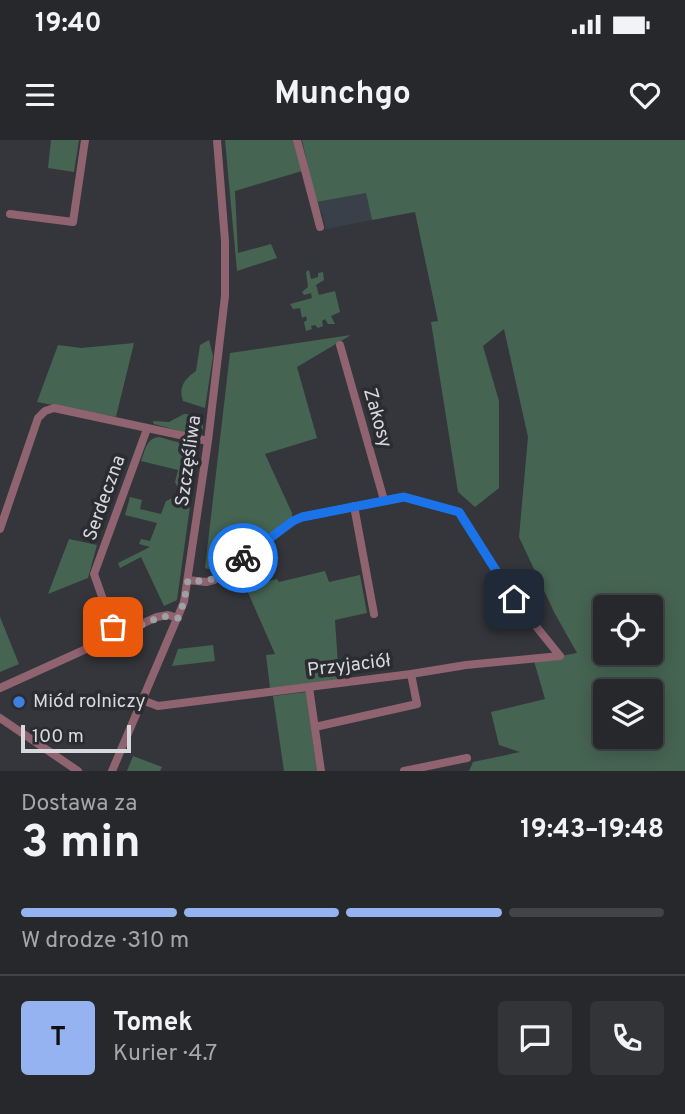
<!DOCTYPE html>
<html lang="pl">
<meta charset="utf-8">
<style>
:root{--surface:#27282c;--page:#333438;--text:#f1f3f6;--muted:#a4a6a9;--line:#434448;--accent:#95b2f1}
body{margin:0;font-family:Overpass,sans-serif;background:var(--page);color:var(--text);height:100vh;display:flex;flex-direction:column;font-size:26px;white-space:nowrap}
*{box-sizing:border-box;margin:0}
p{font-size:23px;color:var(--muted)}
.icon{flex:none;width:38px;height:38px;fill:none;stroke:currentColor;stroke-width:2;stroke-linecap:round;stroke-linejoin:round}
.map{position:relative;height:631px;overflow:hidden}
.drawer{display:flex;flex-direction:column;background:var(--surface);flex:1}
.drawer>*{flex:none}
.buttons{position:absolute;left:593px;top:455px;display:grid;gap:14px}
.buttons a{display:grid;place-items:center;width:70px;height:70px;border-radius:7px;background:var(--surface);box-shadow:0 4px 18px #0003,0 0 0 2px var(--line);font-size:35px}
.scale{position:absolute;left:21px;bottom:18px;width:110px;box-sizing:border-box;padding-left:7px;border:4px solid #d8d9dd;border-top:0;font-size:19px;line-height:24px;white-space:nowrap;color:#d8d9dd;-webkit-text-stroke:5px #2a2c31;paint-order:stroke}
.pin{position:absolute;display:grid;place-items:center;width:60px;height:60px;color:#fff;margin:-30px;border-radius:14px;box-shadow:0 4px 10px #0006}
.courier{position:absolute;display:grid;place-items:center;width:70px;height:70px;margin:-35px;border:5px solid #1a73e8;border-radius:50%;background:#fff;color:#222;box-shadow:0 2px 9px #0007}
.overview em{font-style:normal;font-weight:700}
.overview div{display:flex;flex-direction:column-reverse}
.overview{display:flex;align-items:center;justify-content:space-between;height:119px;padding:0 21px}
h1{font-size:46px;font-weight:700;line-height:52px}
.bar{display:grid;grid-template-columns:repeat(4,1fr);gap:10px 7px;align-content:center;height:84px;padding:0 21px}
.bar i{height:9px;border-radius:5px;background:var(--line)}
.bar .active{background:var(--accent)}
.bar p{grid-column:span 4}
.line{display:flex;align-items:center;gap:18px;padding:0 21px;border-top:2px solid var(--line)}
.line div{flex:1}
.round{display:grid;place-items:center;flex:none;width:74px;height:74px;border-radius:7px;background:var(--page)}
.status{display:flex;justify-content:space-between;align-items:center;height:49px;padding:0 35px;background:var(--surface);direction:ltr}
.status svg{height:19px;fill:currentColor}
header{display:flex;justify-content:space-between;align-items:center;height:91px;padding:0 21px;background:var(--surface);font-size:32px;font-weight:700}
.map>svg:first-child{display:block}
</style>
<div class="status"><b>19:40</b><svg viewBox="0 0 49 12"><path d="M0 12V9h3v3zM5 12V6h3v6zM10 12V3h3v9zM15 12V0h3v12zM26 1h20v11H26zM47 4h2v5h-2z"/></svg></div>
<header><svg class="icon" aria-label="menu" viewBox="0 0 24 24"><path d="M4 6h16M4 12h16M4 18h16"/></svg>Munchgo<svg class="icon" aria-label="heart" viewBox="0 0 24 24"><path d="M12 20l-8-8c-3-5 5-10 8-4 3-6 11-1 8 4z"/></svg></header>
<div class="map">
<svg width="685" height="631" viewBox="0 0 685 631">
<rect width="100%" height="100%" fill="#34363b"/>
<path fill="#3a404a" d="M358 52 366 53 372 80 326 89 322 73 317 70 316 62Z"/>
<path fill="#466452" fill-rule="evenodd" d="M51 0H79L74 32 48 28Z
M225 0H294L302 31 235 51 238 113 271 104 277 118 237 131Z
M302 0H685V631H469L473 622 520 612 499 605 491 572 545 559 534 521 577 513 554 472 519 397 528 297 504 189 483 206 499 261V348L475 367 458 352 431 182 438 181 415 72 372 80 366 53 316 62ZM606 467H651V513H606ZM606 551H651V597H606Z
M309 130 311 139 318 137V133L323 132 324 140 316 145 319 155 335 151 340 172 331 176 335 184H328L325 179 322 181 323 186 318 188 315 185 311 186 312 189 306 191 304 182 307 180 306 176 302 178 300 168 293 169 290 164 312 158 311 153 304 155 302 152 308 147 306 132Z
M351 195 297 227 317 298 265 314 292 373V377L218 432 205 428 230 213Z
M209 200 213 216 205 268 183 261C178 246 185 239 196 231L200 205Z
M134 203 116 277 37 262 58 205 81 208Z
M184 274 198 275 203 283V289L195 295 154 284 153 281 169 282Z
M159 297 198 308 177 460 164 466 141 417 120 428 118 423 150 407 139 404 141 399 150 401 157 383 125 375 130 357 142 360 140 369 161 374 166 361 181 354 175 342 178 330 141 321C145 311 146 298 159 297Z
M69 399 97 405 88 438 48 454Z
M325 431 329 442 360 435 367 473 335 480 339 540 270 548 266 515 275 514 246 448 277 439 279 442Z
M0 477 19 524 0 532Z
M213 505 215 521 172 526 178 509Z
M306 552 317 631H284L273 556Z
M133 616 162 627 160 631H127Z"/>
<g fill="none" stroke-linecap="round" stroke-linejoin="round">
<path stroke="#906370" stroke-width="8" d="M297 0 320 87
M10 74 73 82 85 0
M340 205 384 360
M354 366 374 474
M0 389 38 278 45 271 54 268 208 301
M188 440 206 442 214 440 293 381 302 377 404 357 459 372 514 459 560 516
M116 496 94 434 147 289
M309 547 321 631
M0 548 157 477 168 475 178 478
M142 560 158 566 411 534 466 525 560 516
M0 578 78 631
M315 587 417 564 411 534
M112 631 184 462 208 301 225 156V101L217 0
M404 631 467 618"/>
</g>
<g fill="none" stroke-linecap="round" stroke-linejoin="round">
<path stroke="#9fa0a4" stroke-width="7" stroke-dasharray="0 12.6" d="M113 487 116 496 162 476 178 478 184 462 188 440C216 444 221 434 243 418"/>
<path stroke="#1a73e8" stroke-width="9" d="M243 418 293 381 302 377 404 357 459 372 514 459"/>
</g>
<circle fill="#3f7fe0" stroke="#2a2c31" stroke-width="2.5" cx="19" cy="562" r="7"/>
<g text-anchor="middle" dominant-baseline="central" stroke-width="7" stroke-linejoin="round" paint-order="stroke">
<g font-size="19" fill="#d8d9dd" stroke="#2a2c31">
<text transform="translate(377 278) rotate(74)">Zakosy</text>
<text transform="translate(189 321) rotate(-82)">Szczęśliwa</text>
<text transform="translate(105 358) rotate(-70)">Serdeczna</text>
<text transform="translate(349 526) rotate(-7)">Przyjaciół</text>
</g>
<g font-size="19" fill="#d8d9dd" stroke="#2a2c31" text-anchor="start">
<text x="33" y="562">Miód rolniczy</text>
</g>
</g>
</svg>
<div class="buttons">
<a><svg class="icon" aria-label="locate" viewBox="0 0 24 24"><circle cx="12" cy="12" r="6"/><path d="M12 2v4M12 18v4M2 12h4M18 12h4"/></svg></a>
<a><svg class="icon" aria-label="layers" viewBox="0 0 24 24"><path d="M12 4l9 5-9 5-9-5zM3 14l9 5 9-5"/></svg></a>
</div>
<div class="scale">100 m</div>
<div class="pin" style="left:113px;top:487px;background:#ea580c"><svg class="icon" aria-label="bag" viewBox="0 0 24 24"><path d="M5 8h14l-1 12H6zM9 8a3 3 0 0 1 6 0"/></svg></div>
<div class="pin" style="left:514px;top:459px;background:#1f2937"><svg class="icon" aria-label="home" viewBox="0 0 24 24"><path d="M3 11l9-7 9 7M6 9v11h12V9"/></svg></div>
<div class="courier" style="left:243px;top:418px"><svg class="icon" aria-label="bike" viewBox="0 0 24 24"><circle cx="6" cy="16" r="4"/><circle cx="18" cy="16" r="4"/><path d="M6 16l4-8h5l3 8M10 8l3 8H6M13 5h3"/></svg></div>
</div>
<section class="drawer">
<div class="overview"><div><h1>3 min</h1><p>Dostawa za</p></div><em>19:43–19:48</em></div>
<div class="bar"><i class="active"></i><i class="active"></i><i class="active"></i><i></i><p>W drodze · 310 m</p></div>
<div class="line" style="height:126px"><b class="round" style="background:var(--accent);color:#111">T</b><div><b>Tomek</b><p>Kurier · 4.7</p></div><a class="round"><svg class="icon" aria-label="chat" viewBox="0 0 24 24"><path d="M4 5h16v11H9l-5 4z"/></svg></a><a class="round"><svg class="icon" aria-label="phone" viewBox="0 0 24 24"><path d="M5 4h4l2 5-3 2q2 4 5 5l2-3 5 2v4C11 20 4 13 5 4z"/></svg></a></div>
</section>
